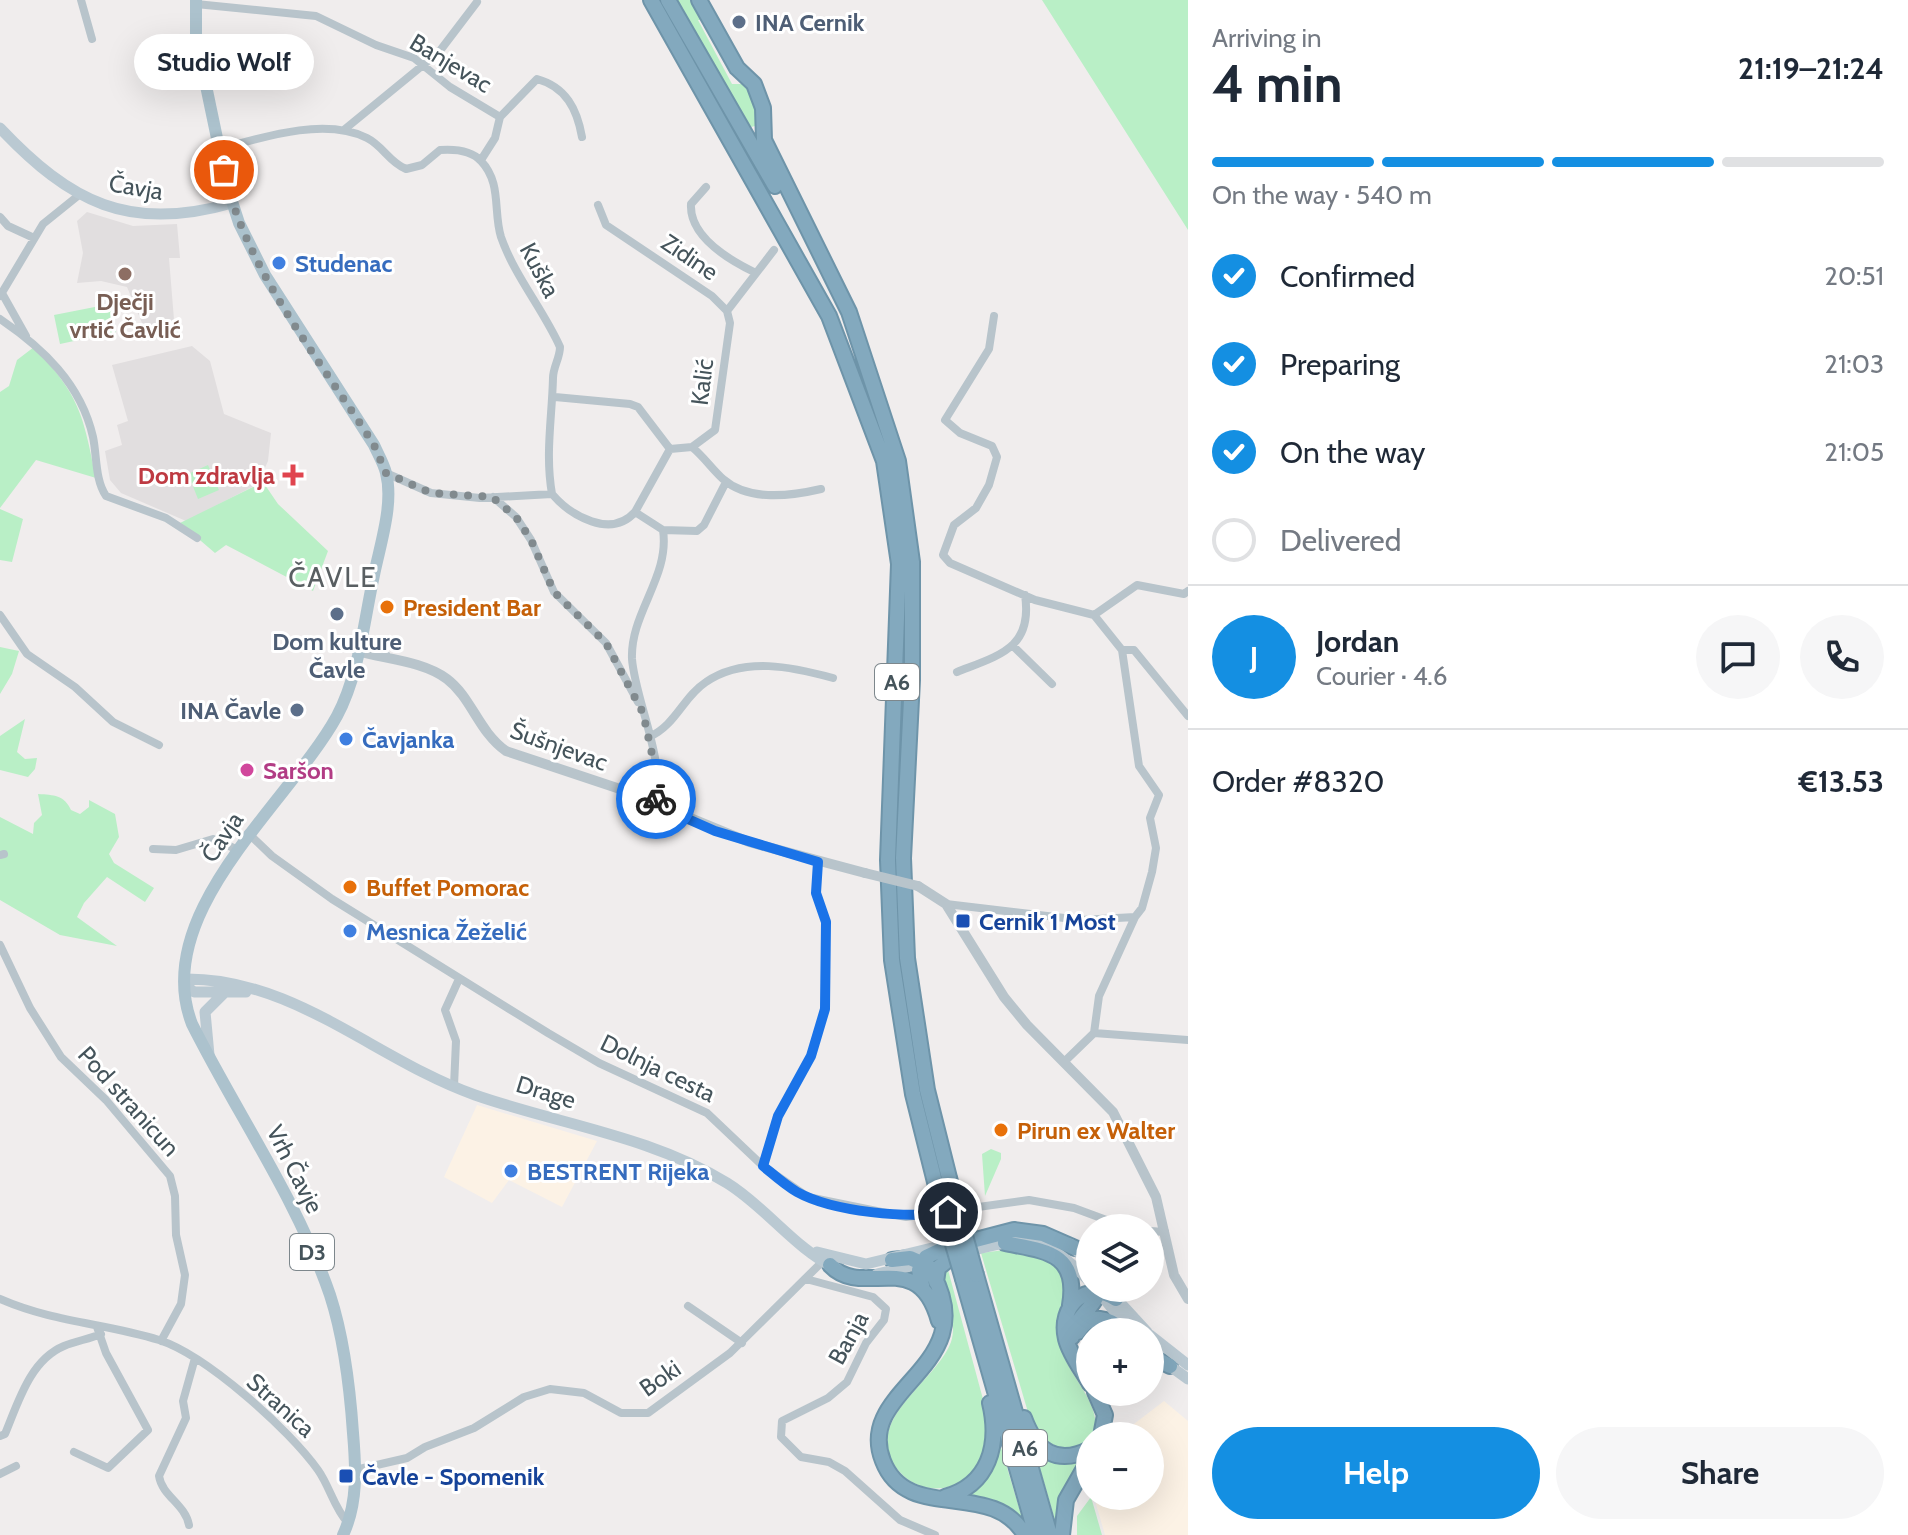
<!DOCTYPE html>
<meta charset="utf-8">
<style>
:root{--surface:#fff;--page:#f6f6f7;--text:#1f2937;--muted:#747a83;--line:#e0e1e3;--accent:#148fe2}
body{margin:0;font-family:Cabin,sans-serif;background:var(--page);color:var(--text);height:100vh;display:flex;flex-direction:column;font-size:30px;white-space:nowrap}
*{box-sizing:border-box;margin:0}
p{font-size:26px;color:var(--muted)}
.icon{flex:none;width:44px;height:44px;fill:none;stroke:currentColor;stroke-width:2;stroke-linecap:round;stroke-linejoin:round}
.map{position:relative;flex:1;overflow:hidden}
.side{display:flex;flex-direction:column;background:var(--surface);width:720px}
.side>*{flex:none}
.fabs{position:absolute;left:1076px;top:1214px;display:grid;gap:16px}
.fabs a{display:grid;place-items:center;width:88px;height:88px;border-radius:50%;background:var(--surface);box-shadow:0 8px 32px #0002;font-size:40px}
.pin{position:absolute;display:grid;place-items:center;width:68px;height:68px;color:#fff;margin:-34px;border:4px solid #fff;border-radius:50%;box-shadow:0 2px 8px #0007}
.courier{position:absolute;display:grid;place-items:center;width:80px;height:80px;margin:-40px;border:6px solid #1a73e8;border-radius:50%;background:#fff;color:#222;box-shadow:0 2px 10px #0007}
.bubble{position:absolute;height:56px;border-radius:28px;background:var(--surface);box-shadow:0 8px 32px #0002;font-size:26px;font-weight:700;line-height:56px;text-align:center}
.head em{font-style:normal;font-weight:700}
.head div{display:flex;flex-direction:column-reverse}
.head{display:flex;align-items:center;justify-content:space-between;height:136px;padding:0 24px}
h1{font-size:52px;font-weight:700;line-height:60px}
.bar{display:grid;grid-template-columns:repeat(4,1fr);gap:12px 8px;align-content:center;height:96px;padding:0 24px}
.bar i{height:10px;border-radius:6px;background:var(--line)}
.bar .active{background:var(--accent)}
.bar p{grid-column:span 4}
.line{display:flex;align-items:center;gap:20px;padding:0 24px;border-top:2px solid var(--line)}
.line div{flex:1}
.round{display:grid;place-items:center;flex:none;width:84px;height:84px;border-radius:42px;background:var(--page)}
ol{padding:0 24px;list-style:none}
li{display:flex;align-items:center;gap:24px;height:88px}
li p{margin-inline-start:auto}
li .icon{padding:8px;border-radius:50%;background:var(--accent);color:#fff;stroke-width:4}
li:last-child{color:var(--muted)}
li i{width:44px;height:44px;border:4px solid var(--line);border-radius:50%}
.cta{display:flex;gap:16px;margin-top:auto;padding:16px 24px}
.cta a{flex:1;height:92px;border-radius:48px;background:var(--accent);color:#fff;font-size:32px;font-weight:700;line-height:92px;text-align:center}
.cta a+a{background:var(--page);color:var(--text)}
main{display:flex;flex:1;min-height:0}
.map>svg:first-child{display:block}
</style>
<main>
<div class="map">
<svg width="1188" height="1535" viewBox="0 0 1188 1535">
<rect width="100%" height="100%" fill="#f0eded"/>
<path fill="#fcf2e5" d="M477 1105 597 1141 562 1207 509 1180 492 1203 444 1177Z
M1164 1401 1188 1421V1535H1105L1096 1504 1099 1496H1150V1436H1126L1130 1427Z"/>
<path fill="#e1dedf" d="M87 212 133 226 177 224 180 258H169L175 332 147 335 127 287 101 281 77 283 83 253 77 221Z
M192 346 210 361 224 414 271 433 268 461 258 484 186 521 121 493 110 480 105 451 122 445 117 425 128 421 112 365Z"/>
<path fill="#b9efc6" d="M676 0H692L704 20H698L732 84H747L755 93V126L751 127Z
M1042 0H1188V230Z
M110 304 116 332 60 344 54 315Z
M34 347C80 396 83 414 96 478L36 460 0 508V392L9 386 17 360Z
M208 465 219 490 198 499 188 474Z
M263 482 278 504 328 551 313 591 226 545 215 553 180 523Z
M0 509 23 519 12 562 0 560Z
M0 647 19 651 12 674 0 694Z
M25 719 17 752 25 759 37 758 35 769 28 777 0 770V736Z
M38 794C54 795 64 795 71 810L80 814 89 807V800L115 814 119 837 109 854 114 863 154 888 145 902 107 877 84 903 77 917 117 946 60 935 0 900V817L33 834 34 823 42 815Z
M991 1149 1001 1153V1159L985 1196 982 1154Z
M1012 1249C1029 1251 1046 1253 1058 1266 1074 1283 1057 1306 1058 1326 1058 1336 1060 1347 1064 1356 1073 1382 1121 1426 1077 1446 1052 1453 1042 1437 1030 1419L981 1253Z
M947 1266 987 1414C988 1429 990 1443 984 1456 967 1493 919 1501 895 1466 863 1419 937 1381 951 1342 960 1314 935 1286 947 1266Z
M1000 1444 1023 1521 1005 1508 965 1496 986 1478Z
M1035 1452 1060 1463 1082 1461 1062 1492 1055 1520Z
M1091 1497 1102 1535H1077V1516Z"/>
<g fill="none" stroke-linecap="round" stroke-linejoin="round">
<defs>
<path id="motorway" d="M651 0 829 316 884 461 899 564 888 860 892 960 913 1094 936 1186
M668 0 775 186
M699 0 737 68 754 84 763 108 764 140 849 312 898 461 912 562V680L903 858 907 958 927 1090 949 1178
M1005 1243C1044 1251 1079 1252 1070 1305
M892 1260 910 1258 928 1266C991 1367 853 1386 883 1461 907 1524 992 1478 1025 1535
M830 1265C863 1300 918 1245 939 1321
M976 1275 1050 1535
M963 1279 1036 1535
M936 1282 938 1268 953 1256
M923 1290 919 1270 926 1257 945 1248 1014 1230 1043 1234 1075 1248
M1078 1332C1090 1312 1110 1317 1124 1332
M1072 1337C1075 1316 1097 1307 1099 1288
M1150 1356 1170 1366
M1090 1384C1082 1370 1070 1355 1066 1339 1058 1306 1086 1280 1116 1299
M1095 1392 1105 1415 1101 1436
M1024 1418C1036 1451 1057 1466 1090 1449
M945 1497C989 1485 1000 1445 990 1403
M1062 1535 1066 1500 1090 1458"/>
</defs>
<use href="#motorway" stroke="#6e94a9" stroke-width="18"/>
<path stroke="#b8c4cb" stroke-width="8" d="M81 0 92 39
M196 4 316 16 376 45 414 58 450 87 500 117
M345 129 439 52 477 2
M220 149C263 137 325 117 367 138 383 146 389 162 406 169L422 165 440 150C454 149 471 150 481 161 502 183 493 212 501 237 515 277 543 309 560 347 560 358 553 367 553 378 552 418 545 454 552 494
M481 160 495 138 500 117 537 79C566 87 577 109 582 137
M706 187 691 204C689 237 731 261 756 273
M598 205 606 225 712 296 727 311 730 323 715 430 692 447 670 449 635 512
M0 217 8 226 34 238
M3 295 26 336
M0 296 43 224 79 195
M727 311 774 250
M0 319C43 348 81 384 93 437 97 456 95 480 106 496L166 518 197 538
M555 397 630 404 638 407 670 449
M692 447C704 457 712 469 723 479 749 502 791 496 821 489
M386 473 431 493 480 498 552 494C571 516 611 539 635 512L663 530C670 577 630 613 632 659 635 700 668 766 654 804
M493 497 516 517 531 540 554 592 606 643 638 702
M663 530 697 531 704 525 726 482
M0 615 27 654 75 687 113 722 159 745
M1094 615 1137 585 1184 594 1188 591
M1013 646 1052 684
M1122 650H1134L1188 716
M957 672C1000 655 1033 648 1025 595
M649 737C676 725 683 697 706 682 744 656 793 667 833 678
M248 833 272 856 332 899 548 1033 599 1063 707 1113 763 1166 808 1197 906 1217 1029 1200 1074 1208 1128 1228
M153 849 176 850 213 839 236 849
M0 855 4 854
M946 904 1081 920 1135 917 1142 908 1152 872 1156 848 1150 818 1159 795 1139 766 1122 650 1094 615 1035 600 950 563 943 555 954 525 976 508 989 485 997 457 992 446 960 433 945 420 989 349 994 316
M0 945 30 1008 61 1057 106 1100 170 1176 175 1196 176 1235 185 1275 181 1304 161 1341
M1094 1033 1188 1040
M1064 1062 1094 1033 1099 996 1135 917
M454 1086 456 1041 445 1010 459 979
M763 1166 778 1116 811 1056 825 1009 826 922 816 893 818 862
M1150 1231 1165 1232
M806 1279 873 1297 886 1309 884 1320 866 1343 847 1382 828 1398 782 1421 781 1437 801 1457 829 1462 845 1471 900 1520 935 1535
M0 1299C55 1323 105 1323 159 1340 206 1355 290 1430 318 1470 330 1487 334 1508 348 1523
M688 1306 742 1343
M0 1436 5 1434C18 1403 30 1360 64 1346 76 1341 89 1339 101 1334
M74 1452 108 1468 148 1430 106 1353 97 1327
M355 1470 407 1458 425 1447 474 1428 524 1397 550 1389 584 1393 621 1413H648L730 1353 823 1261
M0 1474 16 1466
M189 1525C185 1504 162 1496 159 1476L186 1418 183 1401 195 1358"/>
<path stroke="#b8c4cb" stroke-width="10" d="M359 640 375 645 386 656
M357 651C385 659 423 661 447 679 472 698 478 731 506 751L620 789 749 842 865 873
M918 886 946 904 1004 997 1027 1025 1113 1112 1156 1197 1174 1275 1188 1299"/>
<path stroke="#bac9d2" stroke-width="11" d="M0 128C70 202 129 233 232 203
M185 979C295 978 376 1060 475 1095 558 1124 651 1136 727 1183 766 1207 795 1249 837 1269
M185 985 194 992H246
M209 1055 205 1012 224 993
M1070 1244 1090 1264
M817 1252 866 1264 936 1247
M963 1253C1025 1236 1044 1234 1090 1282
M877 1274 923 1263
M1099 1292 1131 1332
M1113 1295 1147 1332
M1150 1335 1188 1365
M1166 1363 1188 1379"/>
<path stroke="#acc2cd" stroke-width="12" d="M196 0V38L227 186 239 223 265 275 374 445C378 454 384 464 386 473 394 504 380 545 374 575 364 621 359 675 337 716 290 802 149 913 192 1024 237 1114 297 1199 330 1295 344 1338 350 1389 353 1433 356 1468 358 1503 343 1535"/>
<use href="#motorway" stroke="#83a9be" stroke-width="14"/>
<defs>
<path id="motorway-bridge" d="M949 1178 976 1275
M936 1186 963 1279"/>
</defs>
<use href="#motorway-bridge" stroke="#6e94a9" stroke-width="18" stroke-linecap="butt"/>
<path stroke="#b8c4cb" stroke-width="10" d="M865 873 918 886"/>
<use href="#motorway-bridge" stroke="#83a9be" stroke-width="14"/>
</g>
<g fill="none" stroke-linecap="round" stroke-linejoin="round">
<path stroke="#818a8e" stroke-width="8" stroke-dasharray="0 14.4" d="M224 170C244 268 321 361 374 445L386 473 431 493 492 497 516 517 531 540 554 592 606 643 643 713 657 777 656 799"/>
<path stroke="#1a73e8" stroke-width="10" d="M656 799 654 804 715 831 818 862 816 893 826 922 825 1009 811 1056 778 1116 763 1166C774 1175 785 1185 797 1192 833 1212 909 1219 948 1212"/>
</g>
<g fill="#5c6f8a" stroke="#fff" stroke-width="3">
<circle cx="739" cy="22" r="8"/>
<circle cx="337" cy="614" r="8"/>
<circle cx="297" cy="710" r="8"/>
</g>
<g fill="#3f7fe0" stroke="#fff" stroke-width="3">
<circle cx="279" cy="263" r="8"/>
<circle cx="346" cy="739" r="8"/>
<circle cx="350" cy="931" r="8"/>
<circle cx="511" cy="1171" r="8"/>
</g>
<circle fill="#8d6e63" stroke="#fff" stroke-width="3" cx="125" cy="274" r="8"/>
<path fill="#e0444e" stroke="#fff" stroke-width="3" d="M289 463h8v8h8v8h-8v8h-8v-8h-8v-8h8z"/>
<g fill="#e8710a" stroke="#fff" stroke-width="3">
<circle cx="387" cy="607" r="8"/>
<circle cx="350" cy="887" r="8"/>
<circle cx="1001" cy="1130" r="8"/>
</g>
<circle fill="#d1479c" stroke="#fff" stroke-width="3" cx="247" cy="770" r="8"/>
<g fill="#1a4fb4" stroke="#fff" stroke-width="3">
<rect x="955" y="913" width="16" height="16" rx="4"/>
<rect x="338" y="1468" width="16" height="16" rx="4"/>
</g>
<g text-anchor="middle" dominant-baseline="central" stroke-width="6" stroke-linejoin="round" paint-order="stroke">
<g fill="#fff" stroke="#7d878c" stroke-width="2">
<rect x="875" y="664" width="44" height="36" rx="6"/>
<rect x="290" y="1234" width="44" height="36" rx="6"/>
<rect x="1003" y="1430" width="44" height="36" rx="6"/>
</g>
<g font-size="22" font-weight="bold" fill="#45545b">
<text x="897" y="682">A6</text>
<text x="312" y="1252">D3</text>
<text x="1025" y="1448">A6</text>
</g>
<g font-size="24" font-weight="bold" fill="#4e5e75" stroke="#fff" text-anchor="start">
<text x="755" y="22">INA Cernik</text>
<text x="337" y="641" text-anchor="middle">Dom kulture<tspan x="337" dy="28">Čavle</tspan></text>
<text x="281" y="710" text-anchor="end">INA Čavle</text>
</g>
<g font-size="24" fill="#45545b" stroke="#fff">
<text transform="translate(451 63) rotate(31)">Banjevac</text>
<text transform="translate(136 187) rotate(10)">Čavja</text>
<text transform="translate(690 257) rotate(34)">Zidine</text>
<text transform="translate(540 270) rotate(62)">Kuška</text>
<text transform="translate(702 382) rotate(-83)">Kalić</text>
<text transform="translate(559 746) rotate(20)">Šušnjevac</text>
<text transform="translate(222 837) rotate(-56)">Čavja</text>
<text transform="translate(658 1068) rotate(26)">Dolnja cesta</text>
<text transform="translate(546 1092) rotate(17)">Drage</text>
<text transform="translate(129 1101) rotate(48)">Pod stranicun</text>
<text transform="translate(295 1169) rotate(63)">Vrh Čavje</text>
<text transform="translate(848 1338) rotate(-61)">Banja</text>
<text transform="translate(660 1378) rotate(-35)">Boki</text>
<text transform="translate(281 1405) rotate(42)">Stranica</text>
</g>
<g font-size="24" font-weight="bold" fill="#366cbe" stroke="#fff" text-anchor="start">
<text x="295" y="263">Studenac</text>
<text x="362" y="739">Čavjanka</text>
<text x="366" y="931">Mesnica Žeželić</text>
<text x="527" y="1171">BESTRENT Rijeka</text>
</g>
<g font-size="24" font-weight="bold" fill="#785e54" stroke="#fff">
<text x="125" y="301">Dječji<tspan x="125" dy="28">vrtić Čavlić</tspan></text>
</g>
<g font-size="24" font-weight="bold" fill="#be3a42" stroke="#fff" text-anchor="end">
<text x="275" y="475">Dom zdravlja</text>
</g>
<g font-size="24" font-weight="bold" fill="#c56008" stroke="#fff" text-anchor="start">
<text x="403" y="607">President Bar</text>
<text x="366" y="887">Buffet Pomorac</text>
<text x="1017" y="1130">Pirun ex Walter</text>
</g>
<g font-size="24" font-weight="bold" fill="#b23c85" stroke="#fff" text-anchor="start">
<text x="263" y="770">Saršon</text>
</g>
<g font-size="24" font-weight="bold" fill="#164399" stroke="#fff" text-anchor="start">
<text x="979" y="921">Cernik 1 Most</text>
<text x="362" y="1476">Čavle - Spomenik</text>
</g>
<g font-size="28" letter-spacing="2" fill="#595f62" stroke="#fff">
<text x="333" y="577">ČAVLE</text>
</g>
</g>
</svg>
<div class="fabs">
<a><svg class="icon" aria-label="layers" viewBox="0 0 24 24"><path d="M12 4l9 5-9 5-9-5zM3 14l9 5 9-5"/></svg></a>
<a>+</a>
<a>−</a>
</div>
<div class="pin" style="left:224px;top:170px;background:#ea580c"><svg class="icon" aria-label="bag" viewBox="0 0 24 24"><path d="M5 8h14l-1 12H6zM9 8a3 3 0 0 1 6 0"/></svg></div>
<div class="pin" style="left:948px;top:1212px;background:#1f2937"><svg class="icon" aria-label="home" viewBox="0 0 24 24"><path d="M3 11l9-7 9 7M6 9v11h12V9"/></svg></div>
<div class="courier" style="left:656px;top:799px"><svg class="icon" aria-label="bike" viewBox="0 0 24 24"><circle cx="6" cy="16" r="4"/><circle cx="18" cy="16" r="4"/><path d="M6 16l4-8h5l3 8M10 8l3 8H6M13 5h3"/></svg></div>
<div class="bubble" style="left:134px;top:34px;width:180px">Studio Wolf</div>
</div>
<section class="side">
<div class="head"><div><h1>4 min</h1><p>Arriving in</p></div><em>21:19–21:24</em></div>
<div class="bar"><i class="active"></i><i class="active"></i><i class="active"></i><i></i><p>On the way · 540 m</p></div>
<ol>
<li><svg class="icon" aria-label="check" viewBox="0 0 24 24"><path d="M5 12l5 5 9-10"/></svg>Confirmed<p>20:51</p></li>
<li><svg class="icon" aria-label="check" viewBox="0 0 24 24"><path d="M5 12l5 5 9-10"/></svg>Preparing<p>21:03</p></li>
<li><svg class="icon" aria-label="check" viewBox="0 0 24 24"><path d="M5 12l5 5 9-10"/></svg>On the way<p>21:05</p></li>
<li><i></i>Delivered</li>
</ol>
<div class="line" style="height:144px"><b class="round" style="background:var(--accent);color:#fff">J</b><div><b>Jordan</b><p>Courier · 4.6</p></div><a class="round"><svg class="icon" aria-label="chat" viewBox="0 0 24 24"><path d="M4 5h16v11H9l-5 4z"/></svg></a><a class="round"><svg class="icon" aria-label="phone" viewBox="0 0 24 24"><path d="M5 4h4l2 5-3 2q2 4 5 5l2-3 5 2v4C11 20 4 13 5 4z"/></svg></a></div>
<div class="line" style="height:104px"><div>Order #8320</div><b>€13.53</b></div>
<div class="cta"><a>Help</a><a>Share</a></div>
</section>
</main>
